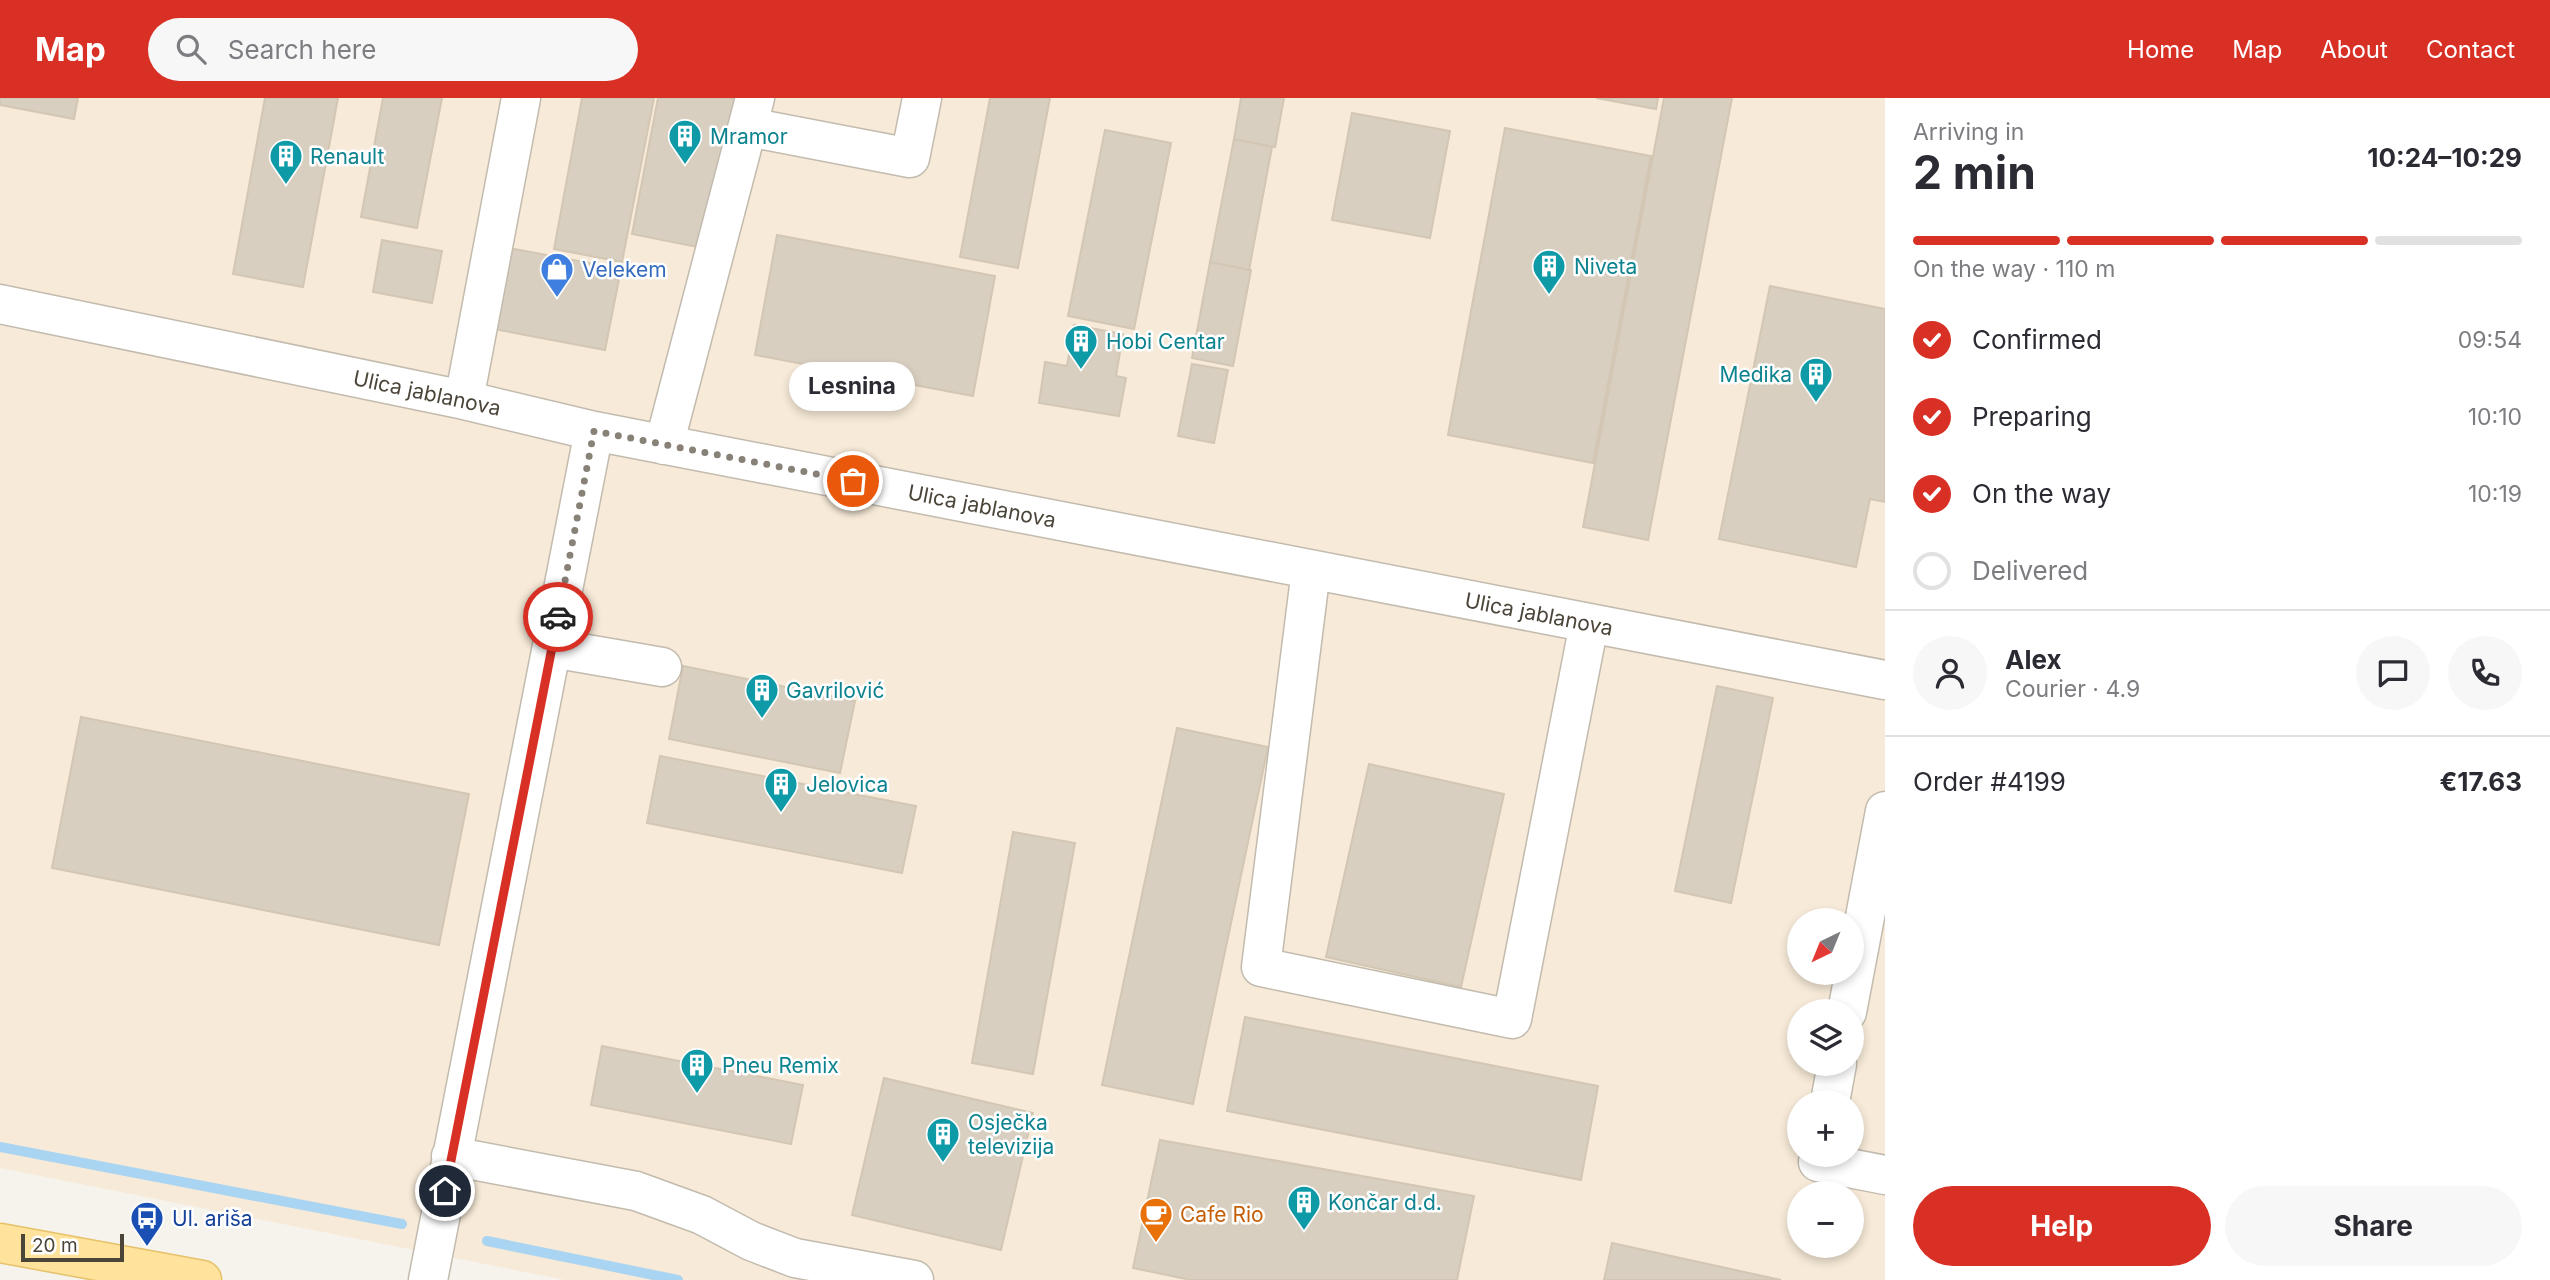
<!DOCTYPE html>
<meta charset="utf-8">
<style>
:root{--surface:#fff;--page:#f7f7f7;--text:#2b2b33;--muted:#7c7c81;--line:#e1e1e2;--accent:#d93025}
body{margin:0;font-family:Inter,sans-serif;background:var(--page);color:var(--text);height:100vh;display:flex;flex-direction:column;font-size:26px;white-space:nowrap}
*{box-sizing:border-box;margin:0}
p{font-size:23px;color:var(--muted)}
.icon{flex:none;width:38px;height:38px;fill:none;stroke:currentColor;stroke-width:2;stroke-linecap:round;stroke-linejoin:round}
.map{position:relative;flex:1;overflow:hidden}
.drawer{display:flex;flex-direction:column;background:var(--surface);width:665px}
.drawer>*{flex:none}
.needle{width:46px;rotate:223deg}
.tools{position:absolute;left:1787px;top:810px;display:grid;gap:14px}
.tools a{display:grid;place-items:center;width:77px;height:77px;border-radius:50%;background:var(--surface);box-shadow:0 4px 10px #0003;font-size:35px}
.scale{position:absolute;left:21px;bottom:18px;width:103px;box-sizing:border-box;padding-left:7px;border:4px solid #4b4439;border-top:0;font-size:19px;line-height:24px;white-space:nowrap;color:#4b4439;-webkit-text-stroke:5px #fff;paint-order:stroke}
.pin{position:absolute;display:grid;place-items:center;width:60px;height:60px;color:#fff;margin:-30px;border:4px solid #fff;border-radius:50%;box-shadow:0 2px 7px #0007}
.courier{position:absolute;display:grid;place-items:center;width:70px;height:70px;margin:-35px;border:5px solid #d93025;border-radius:50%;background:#fff;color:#222;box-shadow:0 2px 9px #0007}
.bubble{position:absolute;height:49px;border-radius:24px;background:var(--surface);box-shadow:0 4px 10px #0003;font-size:23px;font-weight:700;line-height:49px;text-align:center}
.overview em{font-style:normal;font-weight:700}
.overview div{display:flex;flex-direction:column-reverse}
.overview{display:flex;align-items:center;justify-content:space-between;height:119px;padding:0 28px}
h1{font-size:46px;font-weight:700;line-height:52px}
.bar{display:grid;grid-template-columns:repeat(4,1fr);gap:10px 7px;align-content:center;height:84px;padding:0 28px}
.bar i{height:9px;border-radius:5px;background:var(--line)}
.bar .current{background:var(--accent)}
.bar p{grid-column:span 4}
.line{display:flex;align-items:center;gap:18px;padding:0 28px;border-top:2px solid var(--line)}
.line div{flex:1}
.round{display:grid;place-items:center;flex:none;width:74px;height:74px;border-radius:37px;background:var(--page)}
ol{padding:0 28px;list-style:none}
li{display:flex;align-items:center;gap:21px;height:77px}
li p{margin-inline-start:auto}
li .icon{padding:7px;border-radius:50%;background:var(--accent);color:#fff;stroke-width:4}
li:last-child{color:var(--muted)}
li i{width:38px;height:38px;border:4px solid var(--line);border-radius:50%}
.primary-button{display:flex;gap:14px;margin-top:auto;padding:14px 28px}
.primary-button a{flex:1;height:80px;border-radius:42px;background:var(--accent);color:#fff;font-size:28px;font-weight:700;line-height:80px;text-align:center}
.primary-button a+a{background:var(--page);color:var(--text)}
header{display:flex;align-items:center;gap:42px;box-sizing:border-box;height:98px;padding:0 35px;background:var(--accent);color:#fff}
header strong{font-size:33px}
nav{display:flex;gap:38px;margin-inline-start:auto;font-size:24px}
.search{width:490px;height:63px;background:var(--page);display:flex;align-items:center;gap:18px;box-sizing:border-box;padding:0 24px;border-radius:38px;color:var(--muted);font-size:26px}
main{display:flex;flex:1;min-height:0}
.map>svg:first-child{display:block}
</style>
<header>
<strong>Map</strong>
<div class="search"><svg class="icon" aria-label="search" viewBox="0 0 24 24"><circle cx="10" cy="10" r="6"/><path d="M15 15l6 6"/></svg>Search here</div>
<nav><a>Home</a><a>Map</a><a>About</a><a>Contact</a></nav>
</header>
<main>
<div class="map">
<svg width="1885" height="1182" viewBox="0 0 1885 1182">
<rect width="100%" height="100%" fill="#f6f3ec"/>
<path fill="#f7ead8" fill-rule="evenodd" d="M0 0H1885V1182H565L0 1070ZM1799 822H1852V875H1799ZM1799 914H1852V966H1799ZM1799 1004H1852V1057H1799ZM1799 1096H1852V1148H1799Z"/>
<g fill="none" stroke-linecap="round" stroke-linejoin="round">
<path stroke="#a9d4f2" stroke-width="10" d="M0 1049 402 1126
M487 1143 678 1182"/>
</g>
<path fill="#d8cfc1" stroke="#d3c7b4" stroke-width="2" d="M0 0H78L74 21 0 7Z
M265 0H338L303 189 233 176Z
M383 0H442L417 130 361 119Z
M582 0H654L622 164 554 151Z
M658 0H737L708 151 632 136Z
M990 0H1050L1018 170 960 159Z
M1241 0H1284L1275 49 1234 41Z
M1596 0H1658L1656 11Z
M1664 0H1732L1648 442 1583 429Z
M1352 15 1450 33 1430 140 1332 122Z
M1505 30 1651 58 1593 365 1448 337Z
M1105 32 1171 45 1134 231 1068 218Z
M1234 41 1272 49 1249 172 1210 164Z
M777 137 995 178 973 298 755 257Z
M382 142 442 153 432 205 373 194Z
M509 150 621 171 605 252 494 231Z
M1210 164 1251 172 1233 268 1192 260Z
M1770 188 1885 211V404L1870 401 1856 469 1719 441Z
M1074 227 1123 236 1116 278 1126 280 1119 318 1039 305 1045 264 1067 268Z
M1192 266 1228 272 1214 345 1178 338Z
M683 568 855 603 840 675 669 641Z
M1717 588 1773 600 1731 805 1675 793Z
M81 619 469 696 439 847 52 770Z
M1177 630 1268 649 1193 1006 1102 987Z
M660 658 916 708 902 775 647 725Z
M1369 666 1504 696 1461 889 1326 859Z
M1013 734 1075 745 1033 976 972 965Z
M1245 919 1598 988 1581 1082 1227 1013Z
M602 948 803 987 791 1046 591 1007Z
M884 980 1033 1015 1001 1152 852 1117Z
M1160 1042 1474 1098 1457 1182H1191L1133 1170Z
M1612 1145 1781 1182H1604Z"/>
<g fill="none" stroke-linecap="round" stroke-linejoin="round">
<defs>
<path id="minor" d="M748 29 910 60 922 0
M0 206 464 302 594 333 1885 582
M464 302 521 0
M664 347 755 0
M1311 472 1261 869 1512 921 1589 526
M552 550 662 569
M1847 914 1885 713
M1830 1004 1837 966
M1820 1057 1818 1064 1885 1077
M451 1058 636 1093 702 1117 751 1143 795 1160 914 1182
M428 1182 594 333"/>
<path id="major" d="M0 1145 202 1182"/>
</defs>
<use href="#minor" stroke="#c2bbae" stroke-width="41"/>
<use href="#major" stroke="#e6c16a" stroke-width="41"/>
<use href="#minor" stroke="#fff" stroke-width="38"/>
<use href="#major" stroke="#ffe39c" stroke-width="38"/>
</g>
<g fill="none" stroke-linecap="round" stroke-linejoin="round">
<path stroke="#878178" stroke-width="7" stroke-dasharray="0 12.6" d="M558 519 594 333 853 383"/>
<path stroke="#d93025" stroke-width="9" d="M445 1093 558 519"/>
</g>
<defs>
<symbol id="building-pin" viewBox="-11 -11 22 30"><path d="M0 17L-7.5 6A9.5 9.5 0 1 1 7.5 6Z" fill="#0f9aa8" stroke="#fff"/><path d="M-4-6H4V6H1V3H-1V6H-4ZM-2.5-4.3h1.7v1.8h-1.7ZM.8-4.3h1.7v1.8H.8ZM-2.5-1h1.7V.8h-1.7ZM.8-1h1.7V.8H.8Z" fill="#fff"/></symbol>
<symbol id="shop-pin" viewBox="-11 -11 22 30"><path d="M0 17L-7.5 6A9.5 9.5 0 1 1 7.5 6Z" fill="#3f7fe0" stroke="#fff"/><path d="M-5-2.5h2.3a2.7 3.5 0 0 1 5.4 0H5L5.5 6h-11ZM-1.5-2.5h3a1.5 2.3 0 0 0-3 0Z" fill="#fff"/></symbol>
<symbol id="cafe-pin" viewBox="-11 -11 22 30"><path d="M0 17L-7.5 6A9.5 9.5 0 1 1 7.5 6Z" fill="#e8710a" stroke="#fff"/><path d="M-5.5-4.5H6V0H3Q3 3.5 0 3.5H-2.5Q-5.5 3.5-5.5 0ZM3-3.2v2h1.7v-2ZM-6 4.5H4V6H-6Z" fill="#fff"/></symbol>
<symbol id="bus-pin" viewBox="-11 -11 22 30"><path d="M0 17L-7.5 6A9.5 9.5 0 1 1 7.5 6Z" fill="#1a4fb4" stroke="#fff"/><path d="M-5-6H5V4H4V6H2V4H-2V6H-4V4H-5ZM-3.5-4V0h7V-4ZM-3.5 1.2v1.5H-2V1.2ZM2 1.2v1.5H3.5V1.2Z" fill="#fff"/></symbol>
</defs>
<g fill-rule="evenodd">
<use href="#building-pin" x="666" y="19" width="38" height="52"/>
<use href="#building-pin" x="267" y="39" width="38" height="52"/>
<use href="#building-pin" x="1530" y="149" width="38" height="52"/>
<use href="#shop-pin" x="538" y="152" width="38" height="52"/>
<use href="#building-pin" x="1062" y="224" width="38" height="52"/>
<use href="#building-pin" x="1797" y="257" width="38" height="52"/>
<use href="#building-pin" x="743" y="573" width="38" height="52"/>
<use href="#building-pin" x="762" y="667" width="38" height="52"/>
<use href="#building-pin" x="678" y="948" width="38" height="52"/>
<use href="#building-pin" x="924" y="1017" width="38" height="52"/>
<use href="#building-pin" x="1285" y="1085" width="38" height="52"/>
<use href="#cafe-pin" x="1137" y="1097" width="38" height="52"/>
<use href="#bus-pin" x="128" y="1101" width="38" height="52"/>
</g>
<g text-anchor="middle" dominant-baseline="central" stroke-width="5" stroke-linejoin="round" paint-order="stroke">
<g font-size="21" fill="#0d838f" stroke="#fff" text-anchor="start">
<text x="710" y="38">Mramor</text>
<text x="310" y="58">Renault</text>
<text x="1574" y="168">Niveta</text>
<text x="1106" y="243">Hobi Centar</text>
<text x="1792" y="276" text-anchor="end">Medika</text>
<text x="786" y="592">Gavrilović</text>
<text x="806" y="686">Jelovica</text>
<text x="722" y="967">Pneu Remix</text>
<text x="968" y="1024">Osječka<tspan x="968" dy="24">televizija</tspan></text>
<text x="1328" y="1104">Končar d.d.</text>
</g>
<g font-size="21" fill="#366cbe" stroke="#fff" text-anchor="start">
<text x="582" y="171">Velekem</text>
</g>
<g font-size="21" fill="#4b4439" stroke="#fff">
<text transform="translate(427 295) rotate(12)">Ulica jablanova</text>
<text transform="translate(982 408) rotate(11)">Ulica jablanova</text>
<text transform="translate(1539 516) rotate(11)">Ulica jablanova</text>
</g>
<g font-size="21" fill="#c56008" stroke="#fff" text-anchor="start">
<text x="1180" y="1116">Cafe Rio</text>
</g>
<g font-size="21" fill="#164399" stroke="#fff" text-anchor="start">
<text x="172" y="1120">Ul. ariša</text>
</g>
</g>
</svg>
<div class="tools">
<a><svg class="needle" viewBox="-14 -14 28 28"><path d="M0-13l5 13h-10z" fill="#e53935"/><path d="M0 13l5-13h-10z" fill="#7c7c81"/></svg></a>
<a><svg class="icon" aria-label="layers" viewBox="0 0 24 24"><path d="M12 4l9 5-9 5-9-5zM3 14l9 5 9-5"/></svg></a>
<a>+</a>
<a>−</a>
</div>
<div class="scale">20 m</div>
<div class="pin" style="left:853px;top:383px;background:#ea580c"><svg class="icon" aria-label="bag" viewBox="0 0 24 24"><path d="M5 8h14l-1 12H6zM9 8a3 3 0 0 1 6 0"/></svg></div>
<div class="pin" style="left:445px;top:1093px;background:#1f2937"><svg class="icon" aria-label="home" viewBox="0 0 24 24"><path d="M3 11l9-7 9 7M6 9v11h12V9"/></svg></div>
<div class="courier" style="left:558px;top:519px"><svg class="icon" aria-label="car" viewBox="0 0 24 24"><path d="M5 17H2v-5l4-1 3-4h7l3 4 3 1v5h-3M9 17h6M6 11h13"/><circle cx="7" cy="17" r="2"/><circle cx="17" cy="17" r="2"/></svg></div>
<div class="bubble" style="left:789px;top:264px;width:126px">Lesnina</div>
</div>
<section class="drawer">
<div class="overview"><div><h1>2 min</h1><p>Arriving in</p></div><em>10:24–10:29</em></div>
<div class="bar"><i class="current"></i><i class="current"></i><i class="current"></i><i></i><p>On the way · 110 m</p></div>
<ol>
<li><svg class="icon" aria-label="check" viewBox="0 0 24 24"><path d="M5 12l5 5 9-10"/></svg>Confirmed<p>09:54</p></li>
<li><svg class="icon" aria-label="check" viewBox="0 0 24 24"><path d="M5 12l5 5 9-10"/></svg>Preparing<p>10:10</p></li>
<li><svg class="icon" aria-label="check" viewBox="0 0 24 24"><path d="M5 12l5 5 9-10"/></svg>On the way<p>10:19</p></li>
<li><i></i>Delivered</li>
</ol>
<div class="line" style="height:126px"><a class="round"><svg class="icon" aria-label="person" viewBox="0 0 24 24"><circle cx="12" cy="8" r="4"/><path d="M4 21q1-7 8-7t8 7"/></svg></a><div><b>Alex</b><p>Courier · 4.9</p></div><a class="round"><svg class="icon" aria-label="chat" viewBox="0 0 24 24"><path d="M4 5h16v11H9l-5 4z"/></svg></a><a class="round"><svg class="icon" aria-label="phone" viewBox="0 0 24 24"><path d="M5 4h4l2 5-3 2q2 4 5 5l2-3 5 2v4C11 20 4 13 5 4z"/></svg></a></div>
<div class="line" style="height:91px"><div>Order #4199</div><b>€17.63</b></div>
<div class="primary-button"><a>Help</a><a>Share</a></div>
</section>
</main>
